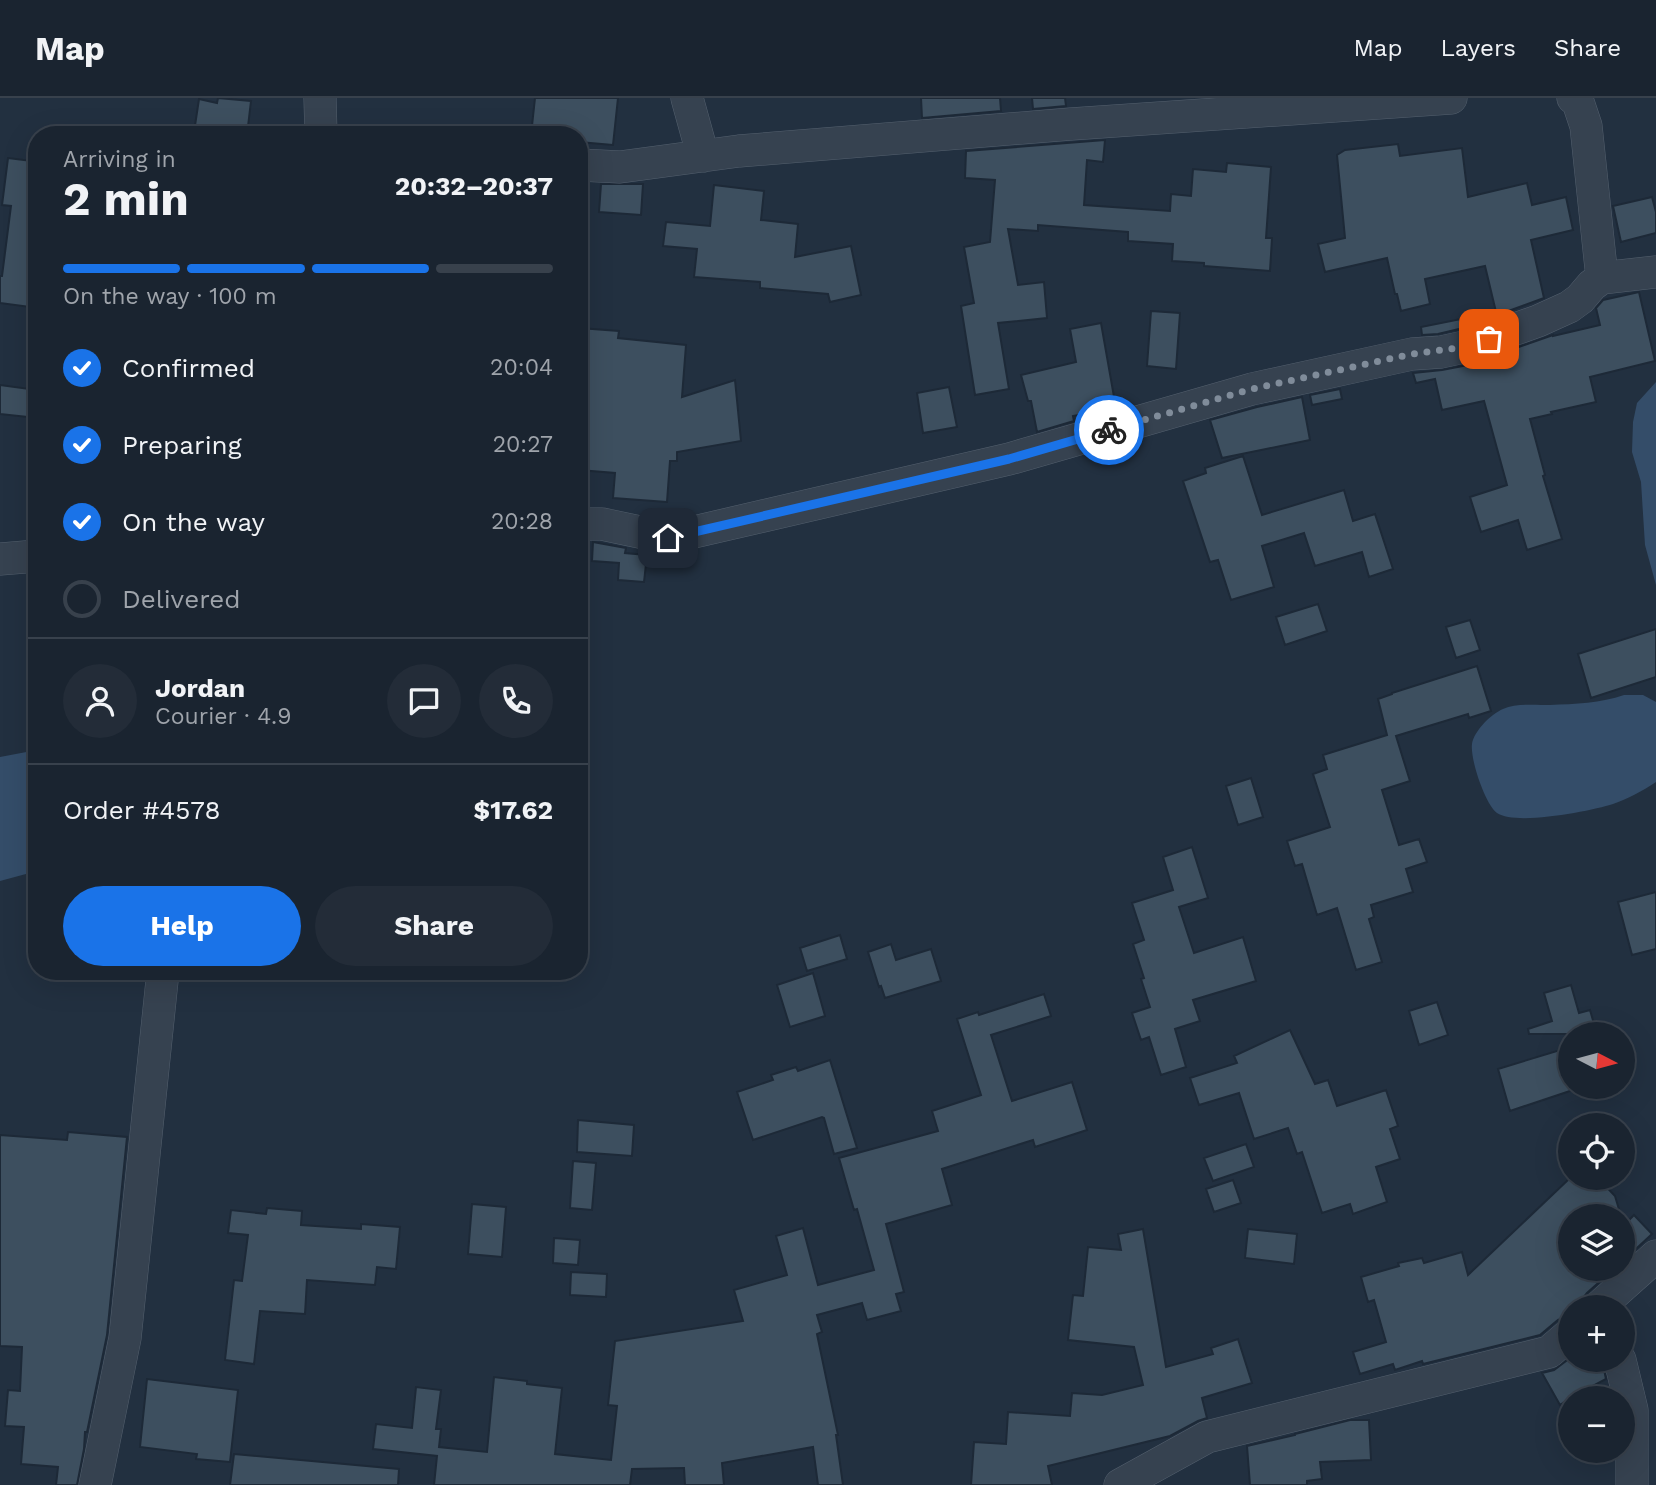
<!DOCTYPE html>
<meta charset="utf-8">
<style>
:root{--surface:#1a2430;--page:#232c38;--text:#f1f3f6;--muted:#9fa4ab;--line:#38414c;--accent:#1a73e8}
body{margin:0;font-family:"Work Sans",sans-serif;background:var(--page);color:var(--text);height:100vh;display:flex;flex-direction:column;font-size:26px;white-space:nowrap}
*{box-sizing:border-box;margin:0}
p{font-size:23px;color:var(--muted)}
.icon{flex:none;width:38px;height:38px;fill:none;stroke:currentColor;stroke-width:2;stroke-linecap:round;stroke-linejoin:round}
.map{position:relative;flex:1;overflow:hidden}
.panel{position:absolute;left:28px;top:28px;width:560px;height:854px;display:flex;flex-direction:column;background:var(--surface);border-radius:28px;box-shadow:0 7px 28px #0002,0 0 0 2px var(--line)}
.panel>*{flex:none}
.needle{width:46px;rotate:96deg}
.buttons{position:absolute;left:1558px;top:924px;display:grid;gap:14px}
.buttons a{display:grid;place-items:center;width:77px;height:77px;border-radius:50%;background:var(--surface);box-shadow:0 7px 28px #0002,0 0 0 2px var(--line);font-size:35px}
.pin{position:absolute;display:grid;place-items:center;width:60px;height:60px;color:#fff;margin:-30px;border-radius:14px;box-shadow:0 4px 10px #0006}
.courier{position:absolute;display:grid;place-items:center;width:70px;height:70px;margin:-35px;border:5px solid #1a73e8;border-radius:50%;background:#fff;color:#222;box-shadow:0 2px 9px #0007}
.summary em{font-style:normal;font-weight:700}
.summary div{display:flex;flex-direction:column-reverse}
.summary{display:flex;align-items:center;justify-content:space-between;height:119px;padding:0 35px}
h1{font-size:46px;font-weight:700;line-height:52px}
.bar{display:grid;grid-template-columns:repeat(4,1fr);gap:10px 7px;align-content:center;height:84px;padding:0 35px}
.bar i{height:9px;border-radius:5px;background:var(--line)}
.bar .selected{background:var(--accent)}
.bar p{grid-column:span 4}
.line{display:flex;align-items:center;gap:18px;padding:0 35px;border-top:2px solid var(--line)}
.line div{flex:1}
.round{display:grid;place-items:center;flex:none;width:74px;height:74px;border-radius:37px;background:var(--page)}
ol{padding:0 35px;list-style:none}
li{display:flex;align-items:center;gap:21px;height:77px}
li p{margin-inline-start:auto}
li .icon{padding:7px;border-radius:50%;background:var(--accent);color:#fff;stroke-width:4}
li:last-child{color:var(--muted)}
li i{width:38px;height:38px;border:4px solid var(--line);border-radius:50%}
.cta{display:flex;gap:14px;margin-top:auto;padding:14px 35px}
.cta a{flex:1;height:80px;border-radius:42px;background:var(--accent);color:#fff;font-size:28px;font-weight:700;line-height:80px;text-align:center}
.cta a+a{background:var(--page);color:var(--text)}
header{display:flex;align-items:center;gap:42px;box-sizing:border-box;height:98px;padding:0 35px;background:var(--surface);border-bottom:2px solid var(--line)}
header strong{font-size:33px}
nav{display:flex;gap:38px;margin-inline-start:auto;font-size:24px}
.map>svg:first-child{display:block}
</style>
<header>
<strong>Map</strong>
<nav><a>Map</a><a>Layers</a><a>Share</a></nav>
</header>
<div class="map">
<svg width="1656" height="1387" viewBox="0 0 1656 1387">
<rect width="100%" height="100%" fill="#223040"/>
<path fill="#344d69" d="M1656 284V487L1645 447 1641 384 1632 354 1633 324 1637 305Z
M1624 597H1643L1656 604V684C1643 693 1627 701 1613 706 1591 713 1516 728 1497 715 1485 706 1470 661 1472 646 1474 633 1491 616 1503 611 1517 605 1536 607 1550 607 1575 606 1601 605 1624 597Z
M37 652V773L0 783V659Z"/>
<path fill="#3d4f5f" stroke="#1d2937" stroke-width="2" d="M218 0 251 3 247 37H212L194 34 199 1 217 5Z
M535 0H618L613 47 579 44V37H531Z
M921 0H1000L1001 13 922 20Z
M1032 0H1065L1066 8 1033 11Z
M1105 42 1103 64 1087 62 1084 107 1170 113 1171 96 1191 98 1193 71 1226 74 1227 65 1271 69 1266 140H1272L1270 173 1204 168V165L1172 163 1173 146 1128 143V134L1038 127V133L1008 131 1018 187 1044 184 1047 220 998 225 1009 291 975 297 961 208 974 205 964 149 990 144 995 82 965 80 966 53Z
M1398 46 1400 58 1462 50 1468 99 1527 85 1532 107 1566 99 1573 132 1531 142 1544 200 1459 231 1438 236 1422 237 1421 229 1496 214 1485 168 1425 181 1430 206 1401 213 1397 196H1395L1387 160 1325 174 1318 146 1345 140 1337 57 1345 52Z
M8 60 32 63 28 93 37 94V155L30 209 0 205V178H2L11 108 2 107Z
M601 86H643L641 117 599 114Z
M714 87 764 93 761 122 798 126 795 159 851 148 861 197 830 204 828 196 760 190V184L694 179 697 151 663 148 666 124 710 128Z
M1652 99 1656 114V135L1621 144 1613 108Z
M1639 194 1655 263 1590 279 1596 304 1551 314 1552 316 1530 321 1545 377 1543 378 1562 441 1527 452 1518 422 1481 434 1470 399 1507 387 1484 303 1442 312 1435 281 1416 285 1413 275 1442 272 1468 267 1553 237V238L1600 227 1596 210 1603 202Z
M1151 213 1180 215 1176 271 1147 268Z
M1101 225 1116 310 1073 318 1074 323 1037 334 1031 303H1028L1021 277 1076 264 1070 231Z
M579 230 619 233 618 240 686 247 682 299 735 282 741 343 677 354V363H670L667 404 613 400 615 375 579 372Z
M0 287 37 292V320L0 316Z
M949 289 957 329 923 335 917 295Z
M1340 291 1342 301 1312 307 1310 297Z
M1302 299 1310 342 1222 360 1210 322 1257 309Z
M1243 358 1262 417 1344 392 1353 423 1375 416 1393 471 1369 479 1362 454 1315 468 1304 435 1262 448 1274 489 1231 502 1218 462 1210 464 1183 383 1206 375 1205 370Z
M593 444 626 450 625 455 647 457 644 484 618 482 619 465 592 463Z
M1318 506 1327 533 1285 547 1276 519Z
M1470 522 1480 552 1456 560 1446 529Z
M1656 531V579L1591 600 1578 556Z
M1477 568 1491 613 1469 620 1468 616 1396 638 1410 683 1382 692 1399 747 1419 741 1427 764 1406 771 1413 794 1371 807 1374 819 1369 821 1382 864 1356 872 1337 810 1317 817 1302 766 1295 768 1287 743 1330 729 1313 676 1327 671 1323 657 1387 637 1378 601 1392 596V595Z
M1251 680 1263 719 1238 727 1226 688Z
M1192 749 1208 800 1179 809 1194 855 1243 839 1256 883 1193 902 1200 923 1175 931 1186 969 1161 977 1149 939 1141 942 1132 915 1150 909 1141 881 1144 880 1133 846 1144 842 1132 805 1173 792 1163 759Z
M1656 794V851L1632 857 1618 804Z
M840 837 847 861 807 873 800 850Z
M891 846 896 862 931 851 941 883 885 900 881 888 879 889 868 854Z
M813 875 825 918 790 929 777 887Z
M1571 887 1579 915 1590 912 1597 936H1529L1528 931 1552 923 1544 895Z
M1044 896 1051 918 991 937 1012 1003 1072 984 1087 1032 1035 1049 1033 1042 942 1071 952 1107 886 1126 904 1194 896 1196 901 1213 867 1222 862 1205 817 1217 822 1234 817 1236 838 1337H836L843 1387H818L813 1349 722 1365 724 1387H685L684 1370 632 1371 630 1387H434L437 1358 373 1351 376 1326 412 1330 416 1289 441 1292 436 1331H441L439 1349 487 1354 494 1279 527 1283V1286L562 1290 555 1356 611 1362 617 1308 608 1307 615 1243 743 1223 734 1192 787 1177 776 1138 803 1130 818 1187 874 1172 857 1111 854 1112 839 1060 938 1033 932 1013 981 997 957 921 978 914 979 917Z
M1437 904 1448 937 1419 947 1409 913Z
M1290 932 1315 986 1328 982 1337 1008 1386 992 1398 1028 1390 1031 1400 1061 1376 1069 1387 1104 1353 1116 1350 1106 1322 1115 1302 1054 1297 1056 1288 1030 1254 1041 1239 995 1199 1007 1190 980 1237 965 1234 958Z
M1570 949V993L1510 1013 1498 971Z
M830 962 857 1050 834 1056 824 1020 822 1019 753 1042 737 994 773 982 771 977 796 969 798 973Z
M578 1022 634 1027 632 1058 577 1054Z
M68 1034 127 1039 107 1237 87 1334H85L84 1351 77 1387H56L58 1369 21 1366 24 1329 5 1328 8 1292 20 1293 22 1249 0 1248V1037L67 1042Z
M1246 1046 1254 1069 1213 1083 1204 1060Z
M573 1063 596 1065 592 1112 570 1110Z
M1570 1080H1598L1615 1098 1621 1118H1570V1171H1614L1587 1195 1576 1209H1570V1218L1558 1222 1540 1237 1423 1266 1422 1263 1395 1272 1393 1266 1360 1276 1353 1254 1386 1244 1374 1202 1368 1204 1361 1179 1399 1168 1398 1165 1422 1160 1424 1165 1462 1154 1468 1177Z
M1233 1082 1241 1105 1214 1114 1206 1091Z
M472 1106 506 1109 502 1159 468 1156Z
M267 1110 302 1113 301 1127 361 1131V1126L400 1129 396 1171 377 1169 375 1187 307 1182 305 1216 260 1213 254 1266 225 1262 234 1182 242 1183 248 1137 228 1135 231 1112 266 1116Z
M1634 1117 1652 1136 1622 1164V1129Z
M1143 1131 1166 1269 1213 1256 1211 1250 1238 1241 1252 1285 1202 1300 1207 1320 1198 1323 1170 1338 1048 1368 1052 1387H971L974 1344 1006 1346 1008 1314 1070 1318 1072 1295 1102 1297 1143 1287 1134 1249 1068 1242 1073 1197 1083 1198 1088 1149 1121 1152 1118 1136Z
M1248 1131 1297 1136 1294 1166 1245 1160Z
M554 1140 580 1142 578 1167 553 1165Z
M571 1174 607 1176 606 1199 570 1197Z
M1570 1260V1262H1602L1606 1281 1570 1300 1560 1307 1542 1275 1554 1272Z
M147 1281 238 1292 230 1364 196 1361 197 1356 140 1349Z
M1350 1322H1369L1371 1362 1320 1364 1322 1381 1307 1383V1387H1250L1247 1348 1295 1337V1336Z
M234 1356 399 1371 398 1387H230Z"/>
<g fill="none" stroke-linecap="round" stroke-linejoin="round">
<defs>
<path id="minor" d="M320 0 321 37
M687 0 703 58
M1573 0 1577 1 1586 28 1602 180
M579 67 620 69 739 53 1071 26 1451 0
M579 426H602L668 440 1009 361 1252 291 1412 256 1441 254 1464 249 1538 223 1569 209 1580 201 1592 187 1602 180 1656 174
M0 461 37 458
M1599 1209 1656 1158
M1620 1262 1632 1312V1387
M95 1387 125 1240 163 873
M1120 1387 1207 1339 1549 1254 1570 1236"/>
</defs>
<use href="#minor" stroke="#54606e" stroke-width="33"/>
<use href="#minor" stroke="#364250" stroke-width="32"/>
</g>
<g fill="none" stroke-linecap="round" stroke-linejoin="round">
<path stroke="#808c9a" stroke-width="7" stroke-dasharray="0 12.6" d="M1109 332 1252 291 1412 256 1464 249 1489 241"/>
<path stroke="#1a73e8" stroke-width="9" d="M668 440 1009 361 1109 332"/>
</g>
</svg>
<div class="buttons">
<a><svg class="needle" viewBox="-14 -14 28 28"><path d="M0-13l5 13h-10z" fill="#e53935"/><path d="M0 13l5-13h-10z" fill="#9fa4ab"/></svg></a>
<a><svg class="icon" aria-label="locate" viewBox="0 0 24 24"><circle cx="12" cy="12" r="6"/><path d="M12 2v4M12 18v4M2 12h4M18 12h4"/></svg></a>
<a><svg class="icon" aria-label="layers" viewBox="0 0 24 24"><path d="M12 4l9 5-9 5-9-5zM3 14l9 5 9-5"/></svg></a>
<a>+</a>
<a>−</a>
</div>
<div class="pin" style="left:1489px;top:241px;background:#ea580c"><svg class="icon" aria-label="bag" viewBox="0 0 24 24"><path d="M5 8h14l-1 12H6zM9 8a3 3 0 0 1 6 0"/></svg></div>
<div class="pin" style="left:668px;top:440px;background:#1f2937"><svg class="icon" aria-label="home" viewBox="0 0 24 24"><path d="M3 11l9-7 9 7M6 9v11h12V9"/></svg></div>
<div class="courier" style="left:1109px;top:332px"><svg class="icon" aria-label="bike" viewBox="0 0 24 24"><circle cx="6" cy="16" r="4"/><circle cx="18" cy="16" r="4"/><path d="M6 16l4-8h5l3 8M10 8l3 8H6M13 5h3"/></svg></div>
<section class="panel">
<div class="summary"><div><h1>2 min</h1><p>Arriving in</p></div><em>20:32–20:37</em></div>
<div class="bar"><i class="selected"></i><i class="selected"></i><i class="selected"></i><i></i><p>On the way · 100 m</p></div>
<ol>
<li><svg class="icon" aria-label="check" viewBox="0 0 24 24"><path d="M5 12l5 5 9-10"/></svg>Confirmed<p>20:04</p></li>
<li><svg class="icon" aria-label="check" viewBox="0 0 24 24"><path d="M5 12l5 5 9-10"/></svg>Preparing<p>20:27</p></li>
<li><svg class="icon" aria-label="check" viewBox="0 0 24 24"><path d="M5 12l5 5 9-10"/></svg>On the way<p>20:28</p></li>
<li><i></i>Delivered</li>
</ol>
<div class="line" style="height:126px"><a class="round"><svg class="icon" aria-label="person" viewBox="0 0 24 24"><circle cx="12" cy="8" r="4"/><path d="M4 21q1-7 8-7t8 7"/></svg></a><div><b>Jordan</b><p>Courier · 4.9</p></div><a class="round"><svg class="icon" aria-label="chat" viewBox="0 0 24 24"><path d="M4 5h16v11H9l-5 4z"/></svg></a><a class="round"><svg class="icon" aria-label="phone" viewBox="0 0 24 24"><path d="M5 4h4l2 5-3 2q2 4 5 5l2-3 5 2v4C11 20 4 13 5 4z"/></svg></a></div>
<div class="line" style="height:91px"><div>Order #4578</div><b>$17.62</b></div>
<div class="cta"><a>Help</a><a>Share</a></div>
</section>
</div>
